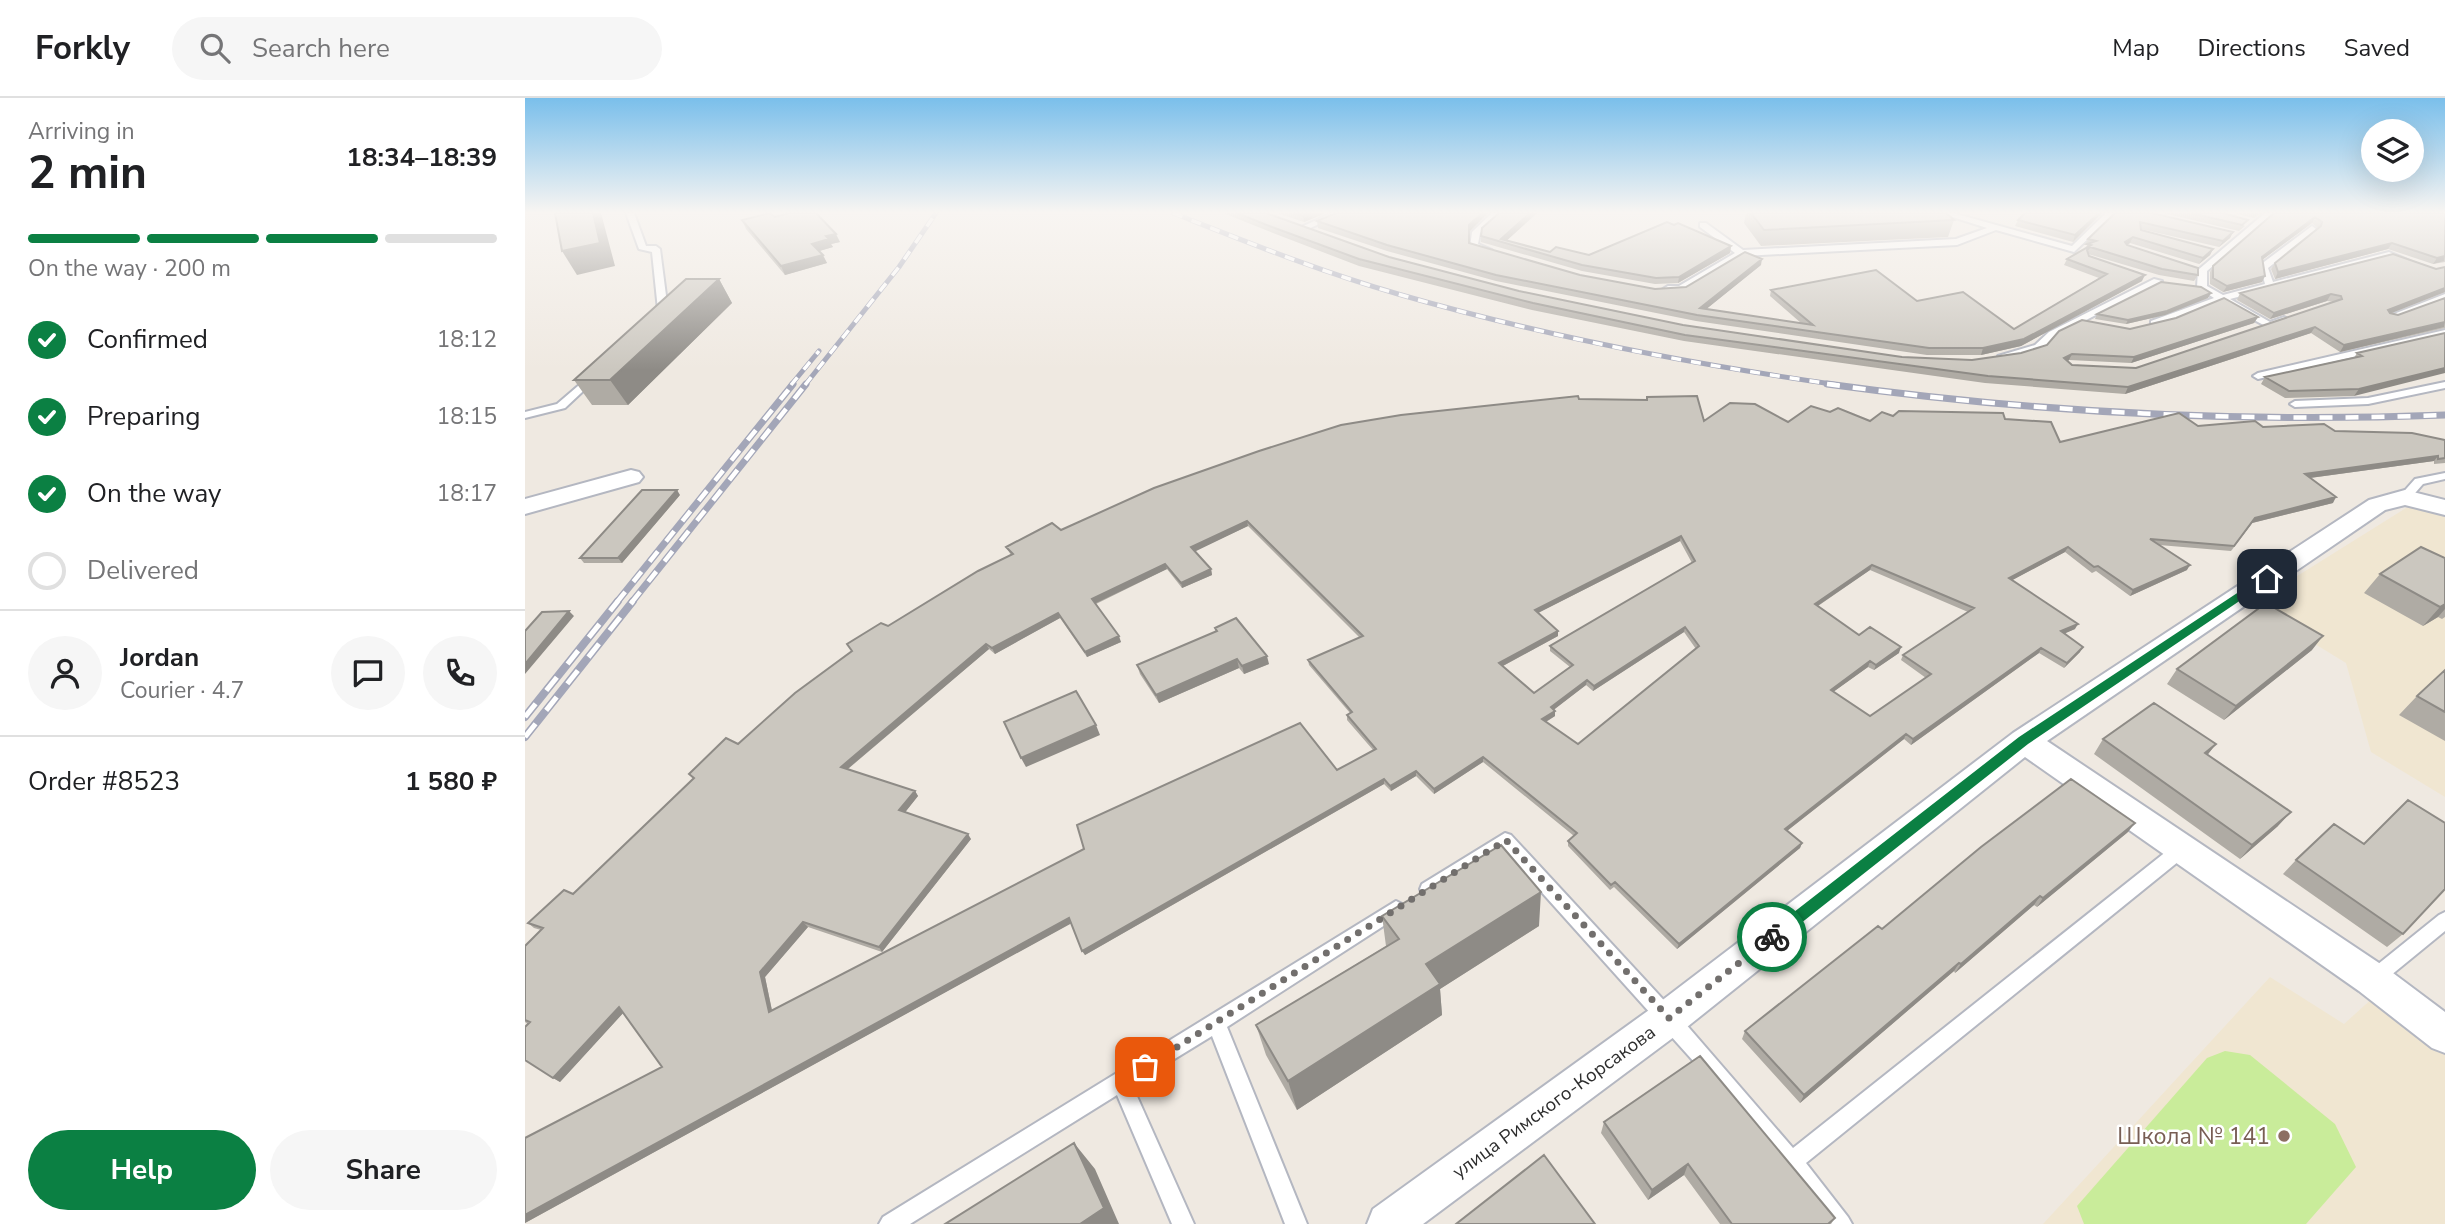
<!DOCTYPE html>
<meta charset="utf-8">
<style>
:root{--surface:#fff;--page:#f6f6f6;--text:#202124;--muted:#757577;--line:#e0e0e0;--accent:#0b8043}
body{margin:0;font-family:"Nunito Sans",sans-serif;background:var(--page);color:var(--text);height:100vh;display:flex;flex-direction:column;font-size:26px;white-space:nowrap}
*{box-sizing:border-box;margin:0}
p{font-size:23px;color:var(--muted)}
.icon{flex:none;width:38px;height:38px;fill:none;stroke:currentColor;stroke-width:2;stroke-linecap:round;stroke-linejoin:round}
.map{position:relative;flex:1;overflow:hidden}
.side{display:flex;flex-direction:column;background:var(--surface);width:525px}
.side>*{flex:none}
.controls{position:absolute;left:1836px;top:21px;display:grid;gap:14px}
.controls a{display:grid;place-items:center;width:63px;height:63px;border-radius:50%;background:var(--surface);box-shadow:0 7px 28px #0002;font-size:35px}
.pin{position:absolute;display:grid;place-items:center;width:60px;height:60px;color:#fff;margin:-30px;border-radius:14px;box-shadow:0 4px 10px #0006}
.courier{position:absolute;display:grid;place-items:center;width:70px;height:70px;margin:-35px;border:5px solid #0b8043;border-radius:50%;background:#fff;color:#222;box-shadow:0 2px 9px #0007}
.head em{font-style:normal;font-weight:700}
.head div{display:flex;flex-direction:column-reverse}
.head{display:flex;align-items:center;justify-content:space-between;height:119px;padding:0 28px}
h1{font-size:46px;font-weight:700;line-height:52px}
.bar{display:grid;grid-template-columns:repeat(4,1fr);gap:10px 7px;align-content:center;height:84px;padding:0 28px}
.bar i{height:9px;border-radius:5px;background:var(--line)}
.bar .on{background:var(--accent)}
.bar p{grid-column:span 4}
.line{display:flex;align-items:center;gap:18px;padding:0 28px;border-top:2px solid var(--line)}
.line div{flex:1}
.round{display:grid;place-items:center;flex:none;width:74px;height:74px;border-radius:37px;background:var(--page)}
ol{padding:0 28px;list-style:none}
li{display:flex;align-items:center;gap:21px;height:77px}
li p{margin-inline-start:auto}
li .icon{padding:7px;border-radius:50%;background:var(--accent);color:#fff;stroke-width:4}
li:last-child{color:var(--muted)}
li i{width:38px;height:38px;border:4px solid var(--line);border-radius:50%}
.primary-button{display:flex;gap:14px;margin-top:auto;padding:14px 28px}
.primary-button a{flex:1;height:80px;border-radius:42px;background:var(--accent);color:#fff;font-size:28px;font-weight:700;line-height:80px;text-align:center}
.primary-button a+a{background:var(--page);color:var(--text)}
header{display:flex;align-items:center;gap:42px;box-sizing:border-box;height:98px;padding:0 35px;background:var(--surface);border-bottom:2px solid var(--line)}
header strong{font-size:33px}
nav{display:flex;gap:38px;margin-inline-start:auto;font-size:24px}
.search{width:490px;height:63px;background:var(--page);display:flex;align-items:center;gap:18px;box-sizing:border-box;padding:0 24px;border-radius:38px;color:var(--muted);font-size:26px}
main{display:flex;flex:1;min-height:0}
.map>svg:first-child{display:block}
</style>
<header>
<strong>Forkly</strong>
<div class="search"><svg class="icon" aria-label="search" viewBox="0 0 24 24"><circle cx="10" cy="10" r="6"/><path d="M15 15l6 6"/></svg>Search here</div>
<nav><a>Map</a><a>Directions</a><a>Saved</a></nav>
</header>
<main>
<section class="side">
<div class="head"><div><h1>2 min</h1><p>Arriving in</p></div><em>18:34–18:39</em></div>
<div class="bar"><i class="on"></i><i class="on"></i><i class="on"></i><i></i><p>On the way · 200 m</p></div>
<ol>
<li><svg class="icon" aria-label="check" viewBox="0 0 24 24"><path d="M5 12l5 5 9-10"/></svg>Confirmed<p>18:12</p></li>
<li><svg class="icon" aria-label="check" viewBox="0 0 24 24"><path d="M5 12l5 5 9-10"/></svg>Preparing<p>18:15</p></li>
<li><svg class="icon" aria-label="check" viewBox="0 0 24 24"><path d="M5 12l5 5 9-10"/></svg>On the way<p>18:17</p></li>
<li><i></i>Delivered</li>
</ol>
<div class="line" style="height:126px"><a class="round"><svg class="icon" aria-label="person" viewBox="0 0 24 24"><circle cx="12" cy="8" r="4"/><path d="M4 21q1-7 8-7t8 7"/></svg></a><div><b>Jordan</b><p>Courier · 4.7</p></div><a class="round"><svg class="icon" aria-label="chat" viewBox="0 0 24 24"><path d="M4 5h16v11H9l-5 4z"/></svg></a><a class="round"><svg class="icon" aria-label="phone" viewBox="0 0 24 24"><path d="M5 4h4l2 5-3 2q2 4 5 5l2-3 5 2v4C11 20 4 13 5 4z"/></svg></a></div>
<div class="line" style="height:91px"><div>Order #8523</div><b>1 580 ₽</b></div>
<div class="primary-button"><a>Help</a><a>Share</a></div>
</section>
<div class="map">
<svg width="1920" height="1126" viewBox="0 0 1920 1126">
<rect width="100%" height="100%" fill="#efe9e1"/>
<path fill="#f0e6d1" d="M1889 405 1920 417V699L1846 654 1821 565 1726 507Z
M1745 879 1819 926 1851 897 1920 950V1126H1518Z"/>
<path fill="#c9ec9a" d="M1700 953 1725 957 1810 1026 1831 1069 1781 1126H1559L1552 1108 1682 960Z"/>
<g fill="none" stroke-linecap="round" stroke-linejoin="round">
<defs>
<path id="lane" d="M101 115H109L121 148H131L135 151 143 213 136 220 128 218 133 212 127 154 114 151Z
M807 115H818L781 132 774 130Z
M967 115H976L955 135 953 146 967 152 963 155 945 149 947 134Z
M1415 115H1428L1547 148 1581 115H1590L1549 154 1471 132 1432 147 1218 158 1159 193 1143 194 1138 191 1143 188H1154L1210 155 1175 129V125H1181L1218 152 1431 141 1462 130Z
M1740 115H1749L1682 173V188L1698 197 1740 186 1735 167 1787 128 1791 131 1790 133 1743 170 1748 184 1864 154 1885 163 1881 166 1864 160 1705 201 1745 224 1759 219 1764 222 1744 230 1696 204 1632 227H1626V223L1689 200 1672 189 1673 172Z
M1629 181 1637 183 1530 238 1518 251 1478 261 1473 258 1510 247 1524 234Z
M1920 196V202L1869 221 1861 219Z
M1920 232V238L1733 281 1728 278 1733 275Z
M67 276 71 277V281L40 310 0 320V314L32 306Z
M1920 284V290L1843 306 1770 309 1765 306 1770 303 1843 300Z
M1920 375V381L1898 386 1884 402H1876L1874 399 1890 381Z
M980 735 986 737 1159 924 1268 1050 1652 745 1658 743 1664 745 1666 750 1664 755 1281 1065 1323 1119 1327 1126H1303L1188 985 978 751 909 796 903 798 897 796 895 791 897 786Z
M871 803 877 806 880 811 877 816 702 929 782 1126H760L687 938 607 987 669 1126H647L592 997 385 1126H354L358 1119Z
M1920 814V833L1854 887 1848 889 1842 887 1839 881 1842 875 1914 817Z"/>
<path id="street" d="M106 372 114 374 118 379 114 384 0 416V401Z
M1880 392 1920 402V417L1880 407 1860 412 1522 643 1860 869 1920 914V955L1907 950 1834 893 1500 659 1157 933 898 1126H842L848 1111 1131 907 1488 635 1844 402Z"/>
</defs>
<use href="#lane" stroke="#b4b7c1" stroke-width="4"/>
<use href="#street" stroke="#b4b7c1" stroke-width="4"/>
<use href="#lane" fill="#fff" fill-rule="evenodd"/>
<use href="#street" fill="#fff" fill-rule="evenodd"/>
<defs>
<path id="rail-far2" d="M648 115C722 144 796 174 873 196 1018 238 1165 266 1314 287
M266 287 294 253
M280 287 374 169 411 115"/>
<path id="rail-far1" d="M1302 286C1505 314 1715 325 1920 317
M92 504 268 286
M107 504 281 286"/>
<path id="rail" d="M0 619 93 503
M0 639 108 503"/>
</defs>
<use href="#rail-far2" stroke="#a3a6b8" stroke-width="5"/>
<use href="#rail-far1" stroke="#a3a6b8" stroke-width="7"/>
<use href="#rail" stroke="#a3a6b8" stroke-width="8"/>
<use href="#rail-far2" stroke="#fff" stroke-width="3.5" stroke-dasharray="10" stroke-linecap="butt"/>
<use href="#rail-far1" stroke="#fff" stroke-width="4.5" stroke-dasharray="13" stroke-linecap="butt"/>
<use href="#rail" stroke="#fff" stroke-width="5" stroke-dasharray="17" stroke-linecap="butt"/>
</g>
<path fill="#afaba4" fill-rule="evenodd" d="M698 115H741L864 159 994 193 1158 227 1377 259 1447 262 1496 255 1605 231 1733 219 1729 225 1606 265 1544 262 1543 263 1547 267 1611 270 1810 204 1802 203 1745 221 1712 202 1715 195 1911 171 1920 169V194L1866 215 1873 217 1920 200V230L1815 254 1786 235 1600 296 1460 285 1159 243 1007 212 834 168 748 135Z
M752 115H801L779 124Z
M811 115H963L944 134V145L1055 177 1130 191 1161 189 1236 167 1181 211 1276 225 1245 198 1246 192 1392 203 1489 231 1574 180 1539 167 1542 161 1561 150 1562 147H1560L1563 141 1590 115 1708 134 1705 140 1694 149 1616 131V132L1688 151 1685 157 1674 166 1605 145 1602 147 1673 177 1669 183 1634 177 1563 156 1564 158 1617 183 1496 248 1456 257H1402L1171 223 971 183 862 153 793 130 792 123Z
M974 115H1012L981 143 1025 154 1064 157 1206 148 1205 155 1153 185 1130 186 1057 173 956 144V138Z
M1221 115H1421L1429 122 1423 139 1236 148 1219 125Z
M1577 115 1548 144 1490 128 1493 122Z
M1638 115H1698L1720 128 1714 133Z
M1708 115H1737L1729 120Z
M1749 115H1920V164L1908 166 1863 151 1750 181 1746 171 1750 165 1793 130 1787 125 1737 162V184L1698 194 1685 186V174L1688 168Z
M250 119 315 144 306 146 308 149 294 153 302 165 260 177 221 131 217 122Z
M194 181 207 205 103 307H67L49 282Z
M1683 200 1640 217 1601 226 1570 221 1572 216Z
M1920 235 1829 298 1760 300 1736 286 1740 279 1829 260 1832 255Z
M1122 299 1179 323 1263 324 1305 314 1345 323 1368 318 1480 321 1535 344 1673 328 1738 329 1920 342V365L1909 366V363L1785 380 1808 405 1727 425 1706 453 1634 447 1662 472 1605 498 1571 473 1567 475 1540 454 1487 482 1550 531 1540 535 1555 554 1539 570 1514 555 1386 647 1379 641 1262 733 1277 745 1275 750 1152 851 1089 789 1085 792 1043 748V743L1049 738 958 664 909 696 891 678 866 693 859 686 560 857 546 825 0 1125V1040L137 969 98 915 35 984 0 962 3 926 0 924V848L16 832 9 830 3 825 48 796 168 681 164 676 213 646 327 553 322 546 363 528 486 457 481 449 536 432 1054 301 1121 302ZM723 428 835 540 783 562 784 567 825 615 822 617V622L848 652 812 672 247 912 240 879 283 829 357 854 446 741 380 714 393 698 390 693 323 671 464 551 470 556 535 520 562 559 596 544 571 506 642 471 657 490 687 477 686 471 669 453ZM1155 443 1167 465 1025 548V553L1045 569 1009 595 978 568 1033 538 1013 515ZM1345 472 1443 514 1378 557 1376 562 1401 580 1345 618 1308 594 1343 569 1349 572 1374 555 1334 537 1293 508ZM1159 534 1171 551 1053 646 1021 624 1030 618 1029 611 1061 587 1068 593Z
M155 397 97 465H59L55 460Z
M1920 460V519L1917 521 1913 519 1898 528 1839 495 1855 476Z
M690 530 744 566 719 576 714 570 634 605 615 576 612 567 691 534Z
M1787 552 1699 622 1642 586 1652 571Z
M1920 572V643L1874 617 1892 598Z
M1578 641 1691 646 1682 657 1753 728 1715 761 1569 656Z
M1603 734 1512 809 1509 807 1430 875 1429 873 1275 1005 1217 941 1220 933 1357 831Z
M1771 762 1878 836 1862 849 1758 776Z
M857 818 1014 828 915 891 917 917 772 1012 741 957 731 927 861 848Z
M1079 1024 1310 1120 1306 1126H1195L1159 1077 1123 1102 1076 1035Z"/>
<path fill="#8e8b86" d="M68 115H76L90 168 52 177 37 153Z
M786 115H801L779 124 778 118Z
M957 115H963L944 134V127Z
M1005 115H1012L979 145 976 141Z
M1574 115H1577L1548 144 1550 137Z
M1790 119 1787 125 1733 165 1737 159Z
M1708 134 1705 140 1694 149 1698 143Z
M311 136 315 144 306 146 308 149 291 154 287 146 301 138Z
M1608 139 1605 145 1597 150 1600 144Z
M1867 145 1863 151 1750 181 1753 174Z
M1206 148 1205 155 1153 185 1154 179Z
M1688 151 1685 157 1674 166 1678 160Z
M298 157 302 165 260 177 256 168Z
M1920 158 1919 163 1908 166 1912 160Z
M1237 161 1236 167 1174 217 1175 210Z
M1620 177 1617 183 1496 248 1456 257 1458 250Z
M1740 178 1737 184 1698 194 1702 188Z
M194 181 207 205 103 307 85 282Z
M1920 190V194L1859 218 1863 212Z
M1686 195 1683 200 1640 217 1601 226 1603 222Z
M1806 196 1802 203 1745 221 1749 215Z
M1733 219 1729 225 1606 265 1609 259Z
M1920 224 1919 229 1815 254 1819 247Z
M1790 229 1786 235 1600 296 1603 289Z
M1547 256 1544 262 1537 267 1539 260Z
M1920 270V275L1829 298 1834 291Z
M1913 358 1909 363 1777 381 1780 376Z
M152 392 155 397 97 465 93 460Z
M1811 399 1808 405 1727 425 1706 453 1730 420Z
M722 423 723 428 667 455 666 449Z
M1156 438 1155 443 1009 517 1010 512Z
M1543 449 1540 454 1482 485 1484 480Z
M640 466 642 471 569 506 567 501Z
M1347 467 1345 472 1288 511 1290 506Z
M1665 467 1662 472 1605 498 1608 492Z
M686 471 687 477 657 490 656 485Z
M1920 506V511L1913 519 1898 528 1915 509Z
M44 513 49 518 0 576V566Z
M533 515 535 520 470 556 467 550Z
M1553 526 1550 531 1534 538 1536 533Z
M1160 529 1159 534 1068 593 1069 588Z
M1033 533V538L974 570V565Z
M594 538 596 544 562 559 560 554Z
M1798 538 1787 552 1699 622 1711 608Z
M461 546 464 551 319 674 316 669Z
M1376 549 1374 555 1349 572 1351 567Z
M1558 549 1555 554 1539 570 1542 565Z
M1516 550 1514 555 1386 647 1388 641Z
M742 558 744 566 719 576 717 568Z
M712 561 714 570 634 605 631 597Z
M1345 563 1343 569 1304 597 1306 592Z
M1062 582 1061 587 1026 614V609Z
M1030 613V618L1017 626V621Z
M571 627 575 637 501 669 496 660Z
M1381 636 1379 641 1258 736 1260 731Z
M1691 646 1680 660V655Z
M958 659V664L909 696V691Z
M891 673V678L866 693 865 688Z
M859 681V686L560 857 557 853Z
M390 693 393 698 378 717 374 712Z
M1766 714 1753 728 1715 761 1727 747Z
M1610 725 1603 734 1512 809 1518 800Z
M443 736 446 741 357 854 354 849Z
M1277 745 1275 750 1152 851 1154 846Z
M1016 794 1014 828 915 891 917 917 772 1012 763 983 901 866Z
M1515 798 1509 807 1430 875 1436 866Z
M544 820 547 825 0 1125V1117Z
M278 824 283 829 240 879 248 918 244 914 235 874Z
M1434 865 1429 873 1275 1005 1279 997Z
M94 909 100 913 35 984 28 980Z
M549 1045 570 1071 594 1126H555Z
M1163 1066 1159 1077 1123 1102 1127 1092Z"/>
<path fill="#cbc7bf" stroke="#8e8b86" stroke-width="2" fill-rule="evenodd" d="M30 115H68L75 145 37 153Z
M245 115 250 119 264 115H291L311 136 301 138 304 141 287 146 298 157 256 168 217 122Z
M712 115H741L864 159 994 193 1158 227 1377 259 1447 262 1496 255 1522 247 1534 233 1557 222 1605 231 1651 220 1699 200 1733 219 1609 259 1547 256 1539 260 1547 267 1611 270 1817 201 1816 198 1806 196 1749 215 1715 195 1868 156 1911 171 1920 169V190L1863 212 1865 215 1873 217 1920 200V224L1819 247 1790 229 1603 289 1463 278 1160 237 1008 205 834 161 747 129Z
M769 115H786L778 118Z
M811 115H957L944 127V145L1055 177 1130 191 1161 189 1220 154 1237 161 1175 210 1288 227 1246 192 1351 172 1392 203 1438 194 1489 231 1582 176 1542 161 1566 147 1562 146 1571 143 1563 141 1590 115H1627L1708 134 1698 143 1615 124 1616 132 1688 151 1678 160 1608 139 1600 144 1602 147 1673 170V177L1637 171 1565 149 1562 152 1564 158 1620 177 1499 241 1458 250H1404L1172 217 971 177 862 147 792 123Z
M974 115H1005L976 141 1025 154 1031 149 1064 157 1142 124 1149 127 1153 125 1206 148 1154 179 1131 180 1057 167 956 138 957 130Z
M1226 115H1421L1429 122 1239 132Z
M1500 115H1574L1550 137 1493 122Z
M1666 115H1698L1723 122 1717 127Z
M1749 115H1920V158L1912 160 1867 145 1753 174 1750 165 1796 128 1797 124 1790 119 1737 159 1740 178 1702 188 1688 180V168Z
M161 181H194L85 282H49Z
M1636 184 1676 189 1686 195 1642 213 1603 222 1572 216Z
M1920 235V270L1834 291 1764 293 1740 279 1837 258 1832 255Z
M1053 298 1054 301 1122 302V299L1172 298 1179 323 1205 305 1230 306 1263 324 1286 308 1305 314 1313 310 1345 323 1357 314 1368 318 1374 313 1478 315 1480 321 1526 324 1535 344 1654 315 1673 328 1730 323 1738 329 1799 326 1810 333 1887 335 1920 342V360L1913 361V358L1780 376 1811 399 1730 420 1709 448 1625 441 1665 467 1608 492 1573 468 1569 469 1543 449 1484 480 1553 526 1536 533 1558 549 1542 565 1516 550 1388 641 1381 636 1260 731 1277 745 1154 846 1090 784 1086 787 1043 743 1052 735 958 659 909 691 891 673 865 688 859 681 557 853 544 820 0 1117V1040L137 969 94 909 28 980 0 962V929L5 924 0 922V848L18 830 3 825 39 792 48 796 169 680 164 676 201 640 213 646 270 595 327 553 322 546 356 525 363 528 453 473 488 456 481 449 527 425 536 432 629 390 734 353 816 327 876 317ZM722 423 838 538 783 562 827 614 822 617 851 651 812 672 775 625 552 727 559 751 244 914 235 874 278 824 354 849 443 736 374 712 390 693 316 669 461 546 467 550 533 515 560 554 594 538 567 501 640 466 656 485 686 471 666 449ZM1156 438 1170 463 1025 548 1048 567 1009 595 974 565 1033 533 1010 512ZM1347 467 1449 510 1378 557 1406 576 1345 618 1306 592 1345 563 1351 567 1376 549 1345 529 1334 537 1290 506ZM1160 529 1174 548 1053 646 1017 621 1030 613 1026 609 1062 582 1069 588Z
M117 392H152L93 460H55Z
M1896 449 1920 460V506L1915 509 1855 476Z
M1741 505 1798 538 1711 608 1652 571Z
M44 513 0 566V533L17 514Z
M711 520 742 558 717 568 712 561 631 597 612 567 692 533 690 530Z
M1920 572V614L1892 598Z
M551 593 571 627 496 660 479 624Z
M1629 605 1691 646 1680 655 1766 714 1727 747 1578 641Z
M1546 681 1610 725 1518 800 1515 798 1436 866 1434 865 1279 997 1220 933 1353 828 1357 831 1456 749Z
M1883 702 1920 725V791L1878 836 1771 762 1809 726 1839 746Z
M976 747 1016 794 901 866 915 886 763 983 731 927 874 841 857 818Z
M1175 958 1310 1120 1303 1126H1207L1163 1066 1127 1092 1079 1024Z
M549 1045 579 1110 555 1126H420Z
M1019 1057 1070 1126H931Z"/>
<linearGradient id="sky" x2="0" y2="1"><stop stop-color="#7abfeb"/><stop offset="0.42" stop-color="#f8f5f2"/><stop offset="1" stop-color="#f8f5f2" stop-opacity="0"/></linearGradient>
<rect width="1920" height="272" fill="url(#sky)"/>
<path fill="#0b8043" d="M1738 478 1747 481 1503 646 1252 844H1242V835L1494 639Z"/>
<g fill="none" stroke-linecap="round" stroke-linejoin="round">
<path stroke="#726f6d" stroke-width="7" stroke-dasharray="0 12.6" d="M620 969 981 742 1144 920 1247 839"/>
</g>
<circle fill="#8d6e63" stroke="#fff" stroke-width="2.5" cx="1759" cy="1038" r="7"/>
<g text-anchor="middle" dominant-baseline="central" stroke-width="5" stroke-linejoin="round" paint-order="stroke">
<g font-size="19" fill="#2e2e2e" stroke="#fff">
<text transform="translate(1029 1004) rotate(-36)">улица Римского-Корсакова</text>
</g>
<g font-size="23" fill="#785e54" stroke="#fff" text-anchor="end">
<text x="1745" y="1038">Школа № 141</text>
</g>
</g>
</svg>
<div class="controls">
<a><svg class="icon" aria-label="layers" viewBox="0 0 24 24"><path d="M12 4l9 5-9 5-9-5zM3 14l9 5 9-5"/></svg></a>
</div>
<div class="pin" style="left:620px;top:969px;background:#ea580c"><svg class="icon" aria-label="bag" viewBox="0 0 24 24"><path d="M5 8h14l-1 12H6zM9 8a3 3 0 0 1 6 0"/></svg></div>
<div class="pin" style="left:1742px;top:481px;background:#1f2937"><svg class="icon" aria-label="home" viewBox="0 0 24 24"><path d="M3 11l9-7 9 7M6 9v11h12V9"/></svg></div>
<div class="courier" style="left:1247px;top:839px"><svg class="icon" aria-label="bike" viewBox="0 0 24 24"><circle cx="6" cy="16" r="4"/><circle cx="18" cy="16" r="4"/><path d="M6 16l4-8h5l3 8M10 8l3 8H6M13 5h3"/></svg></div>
</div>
</main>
